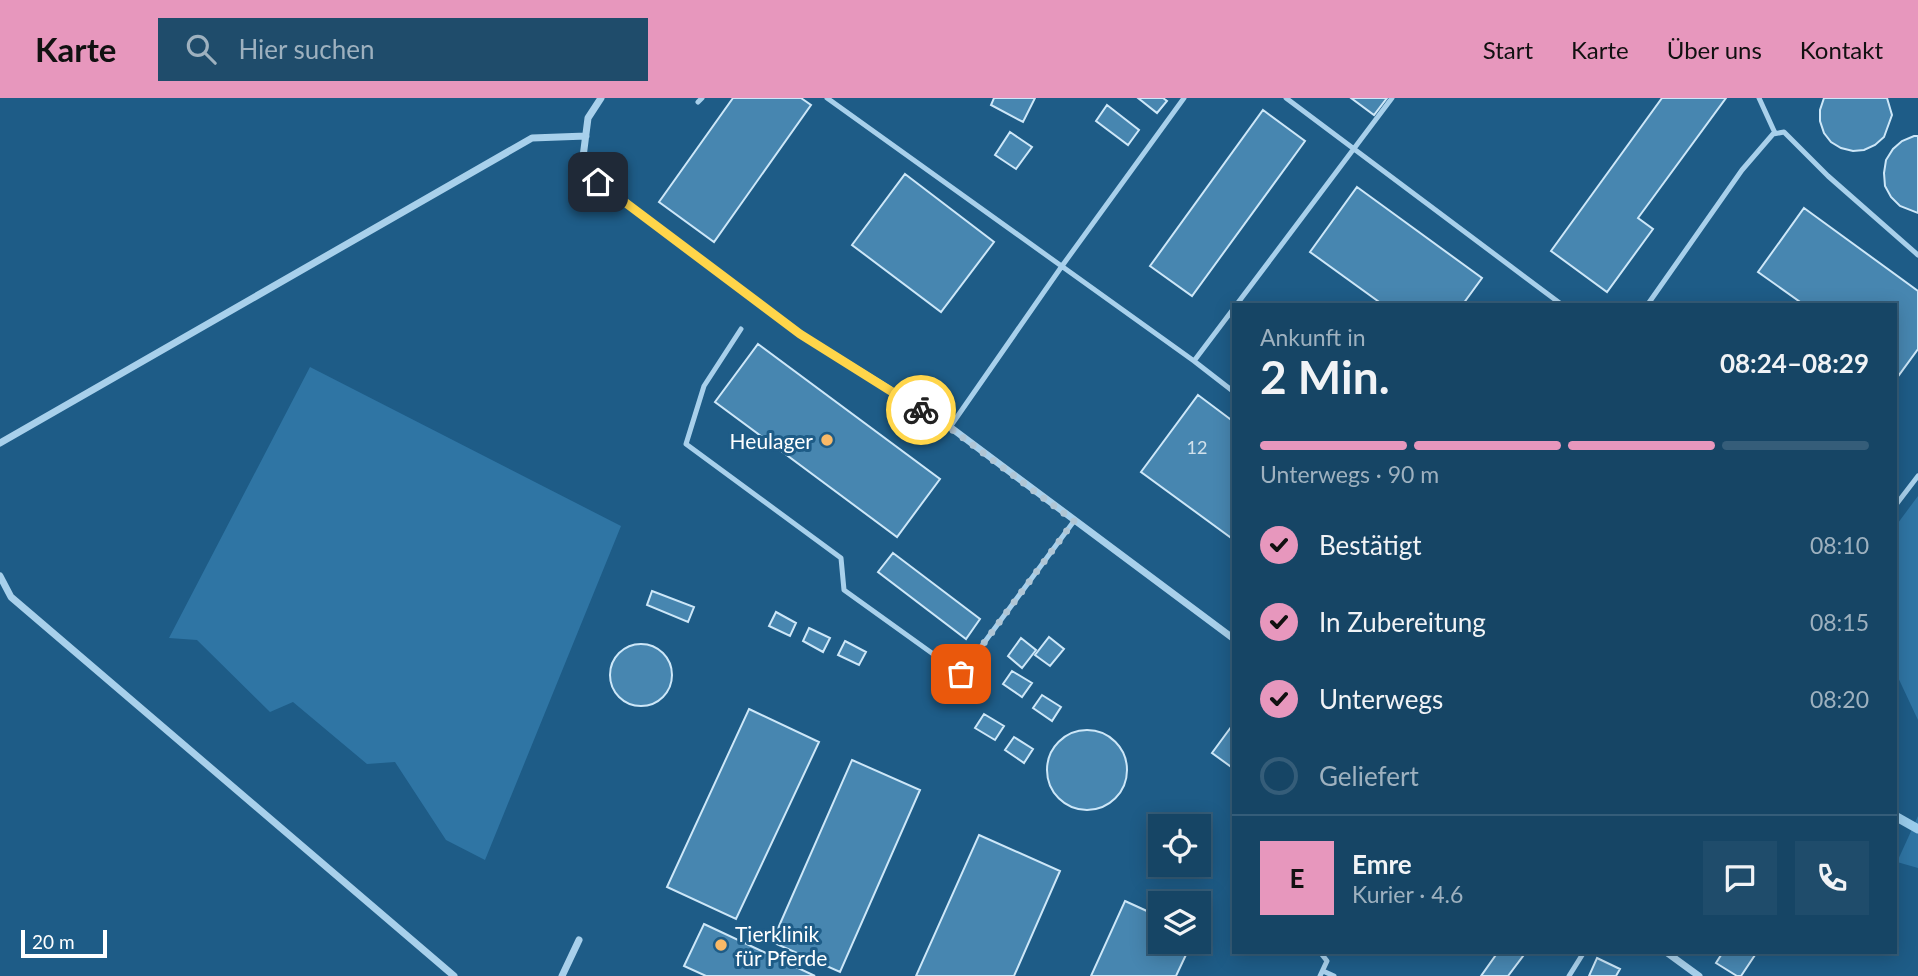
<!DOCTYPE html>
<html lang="de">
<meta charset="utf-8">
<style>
:root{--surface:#164565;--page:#1f4c6b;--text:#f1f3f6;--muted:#9eb1bf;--line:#355d79;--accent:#e797bd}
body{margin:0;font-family:Lato,sans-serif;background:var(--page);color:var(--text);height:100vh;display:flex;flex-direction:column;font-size:26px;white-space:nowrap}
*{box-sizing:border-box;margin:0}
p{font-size:23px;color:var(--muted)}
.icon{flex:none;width:38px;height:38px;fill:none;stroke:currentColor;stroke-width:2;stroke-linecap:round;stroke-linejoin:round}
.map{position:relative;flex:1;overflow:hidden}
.details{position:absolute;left:1232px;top:205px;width:665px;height:651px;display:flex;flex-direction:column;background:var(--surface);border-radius:0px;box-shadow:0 4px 18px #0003,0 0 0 2px var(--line)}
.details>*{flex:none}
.buttons{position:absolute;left:1148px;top:716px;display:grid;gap:14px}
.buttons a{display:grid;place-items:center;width:63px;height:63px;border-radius:0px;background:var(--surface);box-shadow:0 4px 18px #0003,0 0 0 2px var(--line);font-size:35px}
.scale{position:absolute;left:21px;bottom:18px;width:86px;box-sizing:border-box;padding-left:7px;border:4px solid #fff;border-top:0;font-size:19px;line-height:24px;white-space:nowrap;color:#fff;-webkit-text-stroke:5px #1e5c87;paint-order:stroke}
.pin{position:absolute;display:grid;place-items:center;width:60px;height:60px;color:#fff;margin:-30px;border-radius:14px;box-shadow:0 4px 10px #0006}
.courier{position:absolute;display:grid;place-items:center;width:70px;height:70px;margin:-35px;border:5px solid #ffd54a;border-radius:50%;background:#fff;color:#222;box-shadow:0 2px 9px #0007}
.summary em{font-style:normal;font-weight:700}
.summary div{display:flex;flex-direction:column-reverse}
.summary{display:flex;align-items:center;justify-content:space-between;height:119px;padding:0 28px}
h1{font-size:46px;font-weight:700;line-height:52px}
.bar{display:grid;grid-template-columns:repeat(4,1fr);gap:10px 7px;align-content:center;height:84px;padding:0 28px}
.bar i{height:9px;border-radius:5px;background:var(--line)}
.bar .selected{background:var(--accent)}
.bar p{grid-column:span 4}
.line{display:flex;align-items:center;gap:18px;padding:0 28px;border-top:2px solid var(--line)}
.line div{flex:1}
.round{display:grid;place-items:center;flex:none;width:74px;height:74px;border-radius:0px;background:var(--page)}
ol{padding:0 28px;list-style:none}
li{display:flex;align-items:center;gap:21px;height:77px}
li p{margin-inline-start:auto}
li .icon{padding:7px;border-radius:50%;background:var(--accent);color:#111;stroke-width:4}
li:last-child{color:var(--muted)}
li i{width:38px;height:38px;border:4px solid var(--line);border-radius:50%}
header{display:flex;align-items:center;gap:42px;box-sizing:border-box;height:98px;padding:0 35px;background:var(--accent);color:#111}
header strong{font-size:33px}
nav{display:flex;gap:38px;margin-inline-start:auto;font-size:24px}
.search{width:490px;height:63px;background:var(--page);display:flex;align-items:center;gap:18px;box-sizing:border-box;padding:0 24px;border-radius:0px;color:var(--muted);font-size:26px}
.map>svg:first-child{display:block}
</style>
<header>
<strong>Karte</strong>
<div class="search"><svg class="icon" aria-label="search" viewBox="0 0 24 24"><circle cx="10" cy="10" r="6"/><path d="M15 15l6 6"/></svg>Hier suchen</div>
<nav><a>Start</a><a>Karte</a><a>Über uns</a><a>Kontakt</a></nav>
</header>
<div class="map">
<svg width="1918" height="878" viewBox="0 0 1918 878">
<rect width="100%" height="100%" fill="#1e5c87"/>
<path fill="#2f75a4" d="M310 269 621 428 485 762 446 742 395 664 367 666 293 604 270 614 197 542 169 540Z
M1918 398V622L1895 573V429Z
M1918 718V770L1897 764Z"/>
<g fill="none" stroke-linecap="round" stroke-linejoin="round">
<path stroke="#9bcdec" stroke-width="9" d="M1895 718 1918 731"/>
</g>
<path fill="#4786b0" stroke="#cde7f8" stroke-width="2" d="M733 0H801L811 7 714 144 659 104Z
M994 0H1035L1023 24 991 7Z
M1138 0H1163L1167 3 1157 15Z
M1351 0H1387L1374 17Z
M1662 0H1726L1638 120 1653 131 1607 194 1551 153Z
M1824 0H1887L1892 17 1884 39 1875 47 1864 52 1853 53 1841 50 1831 44 1824 35 1820 23V12Z
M1107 7 1139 32 1128 47 1096 23Z
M1263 12 1305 43 1192 198 1150 168Z
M1010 34 1032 49 1016 71 995 57Z
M1914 38H1918V115L1900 108 1891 99 1885 88 1884 75 1886 62 1893 51 1902 43Z
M905 76 994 144 941 214 852 147Z
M1357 89 1482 180 1463 206H1382L1310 154Z
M1804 110 1918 193V251L1899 277 1895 274V206H1803L1758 174Z
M758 246 940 381 897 439 715 304Z
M1198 297 1234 324V442L1141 374Z
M893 455 980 521 966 541 878 474Z
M652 493 694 509 688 524 647 507Z
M776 514 796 525 790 538 769 528Z
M809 530 830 540 823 554 803 543Z
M1049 539 1064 551 1050 568 1035 557Z
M1021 540 1036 552 1022 570 1008 558Z
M845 543 866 554 859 567 838 557Z
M610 577a31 31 0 1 1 62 0a31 31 0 1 1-62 0Z
M1012 573 1032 585 1022 599 1003 586Z
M1042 597 1061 609 1052 623 1033 610Z
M749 611 819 644 736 821 667 789Z
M984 616 1004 628 995 642 975 630Z
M1234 625V671L1212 655Z
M1047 672a40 40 0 1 1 80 0a40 40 0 1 1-80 0Z
M1014 639 1033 651 1024 665 1005 652Z
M852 662 920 692 840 874 772 844Z
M979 737 1060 773 1014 878H916Z
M1125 803 1160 819V844H1192L1176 878H1091Z
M704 826 815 878H706L684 868Z
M1498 854H1526L1508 878H1481Z
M1723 854H1751L1755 857 1741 878H1737L1716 865Z
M1597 860 1620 871 1616 878H1589Z"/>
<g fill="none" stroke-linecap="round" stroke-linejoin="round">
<path stroke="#a8d0eb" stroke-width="5" d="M827 0 1194 263 1234 294
M1286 0 1561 206
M1759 0 1775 35
M698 4 702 0
M1237 206 1392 0
M1648 206 1742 72 1773 36 1784 34 1828 78 1918 157
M741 231 704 288 686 346 841 460 844 492 961 576 1074 423
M1194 263 1234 210
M950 329 1062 168 1184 0
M1895 408 1918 378
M1323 873 1334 878
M1320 878 1327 863 1320 854
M1569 878 1584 854"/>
<path stroke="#a8d0eb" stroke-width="7" d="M601 0 588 20 583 59 598 84 800 236 950 329 1234 541
M0 345 532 40 586 38
M0 478 11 499 454 878
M1666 854 1699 878
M562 878 579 842"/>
</g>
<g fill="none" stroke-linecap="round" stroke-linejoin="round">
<path stroke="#b0c6d5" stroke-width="7" stroke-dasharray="0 12.6" d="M921 312 950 330 1074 423 961 576"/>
<path stroke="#ffd54a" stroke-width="9" d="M598 84 800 236 921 312"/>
</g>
<g fill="#f9b967" stroke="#1e5c87" stroke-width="2.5">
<circle cx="827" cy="342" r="7"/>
<circle cx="721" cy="847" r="7"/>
</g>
<g text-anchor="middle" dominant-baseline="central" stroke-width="6" stroke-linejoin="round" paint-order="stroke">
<g font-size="18" fill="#d1e1eb">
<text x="1197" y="349">12</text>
</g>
<g font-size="21" fill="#fff" stroke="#1e5c87" text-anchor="end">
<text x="813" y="342">Heulager</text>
<text x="735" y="835" text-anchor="start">Tierklinik<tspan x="735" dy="24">für Pferde</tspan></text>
</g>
</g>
</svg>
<div class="buttons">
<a><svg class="icon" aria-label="locate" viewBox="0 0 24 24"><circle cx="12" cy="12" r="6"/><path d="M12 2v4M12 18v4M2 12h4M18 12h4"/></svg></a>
<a><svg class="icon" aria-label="layers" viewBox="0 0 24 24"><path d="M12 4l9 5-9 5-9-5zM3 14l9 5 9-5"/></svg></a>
</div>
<div class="scale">20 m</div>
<div class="pin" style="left:961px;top:576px;background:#ea580c"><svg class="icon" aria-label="bag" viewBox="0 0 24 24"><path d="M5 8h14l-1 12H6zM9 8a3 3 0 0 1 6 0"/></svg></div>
<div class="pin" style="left:598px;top:84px;background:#1f2937"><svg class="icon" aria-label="home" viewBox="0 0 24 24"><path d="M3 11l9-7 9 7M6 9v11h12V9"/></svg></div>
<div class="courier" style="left:921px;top:312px"><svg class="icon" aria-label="bike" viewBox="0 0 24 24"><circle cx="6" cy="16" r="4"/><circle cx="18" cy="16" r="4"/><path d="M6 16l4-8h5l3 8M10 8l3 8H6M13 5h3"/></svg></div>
<section class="details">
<div class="summary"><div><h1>2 Min.</h1><p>Ankunft in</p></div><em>08:24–08:29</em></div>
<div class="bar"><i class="selected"></i><i class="selected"></i><i class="selected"></i><i></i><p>Unterwegs · 90 m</p></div>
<ol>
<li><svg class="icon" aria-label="check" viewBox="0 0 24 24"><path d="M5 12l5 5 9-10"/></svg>Bestätigt<p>08:10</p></li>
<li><svg class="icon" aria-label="check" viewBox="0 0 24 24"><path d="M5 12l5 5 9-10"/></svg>In Zubereitung<p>08:15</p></li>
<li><svg class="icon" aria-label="check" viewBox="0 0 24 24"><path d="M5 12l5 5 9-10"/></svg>Unterwegs<p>08:20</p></li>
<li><i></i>Geliefert</li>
</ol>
<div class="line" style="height:126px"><b class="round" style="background:var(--accent);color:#111">E</b><div><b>Emre</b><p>Kurier · 4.6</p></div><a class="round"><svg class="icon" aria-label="chat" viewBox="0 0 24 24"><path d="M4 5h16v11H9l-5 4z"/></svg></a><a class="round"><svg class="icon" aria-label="phone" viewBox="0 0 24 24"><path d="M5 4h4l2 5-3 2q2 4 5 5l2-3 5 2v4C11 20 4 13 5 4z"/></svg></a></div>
</section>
</div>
